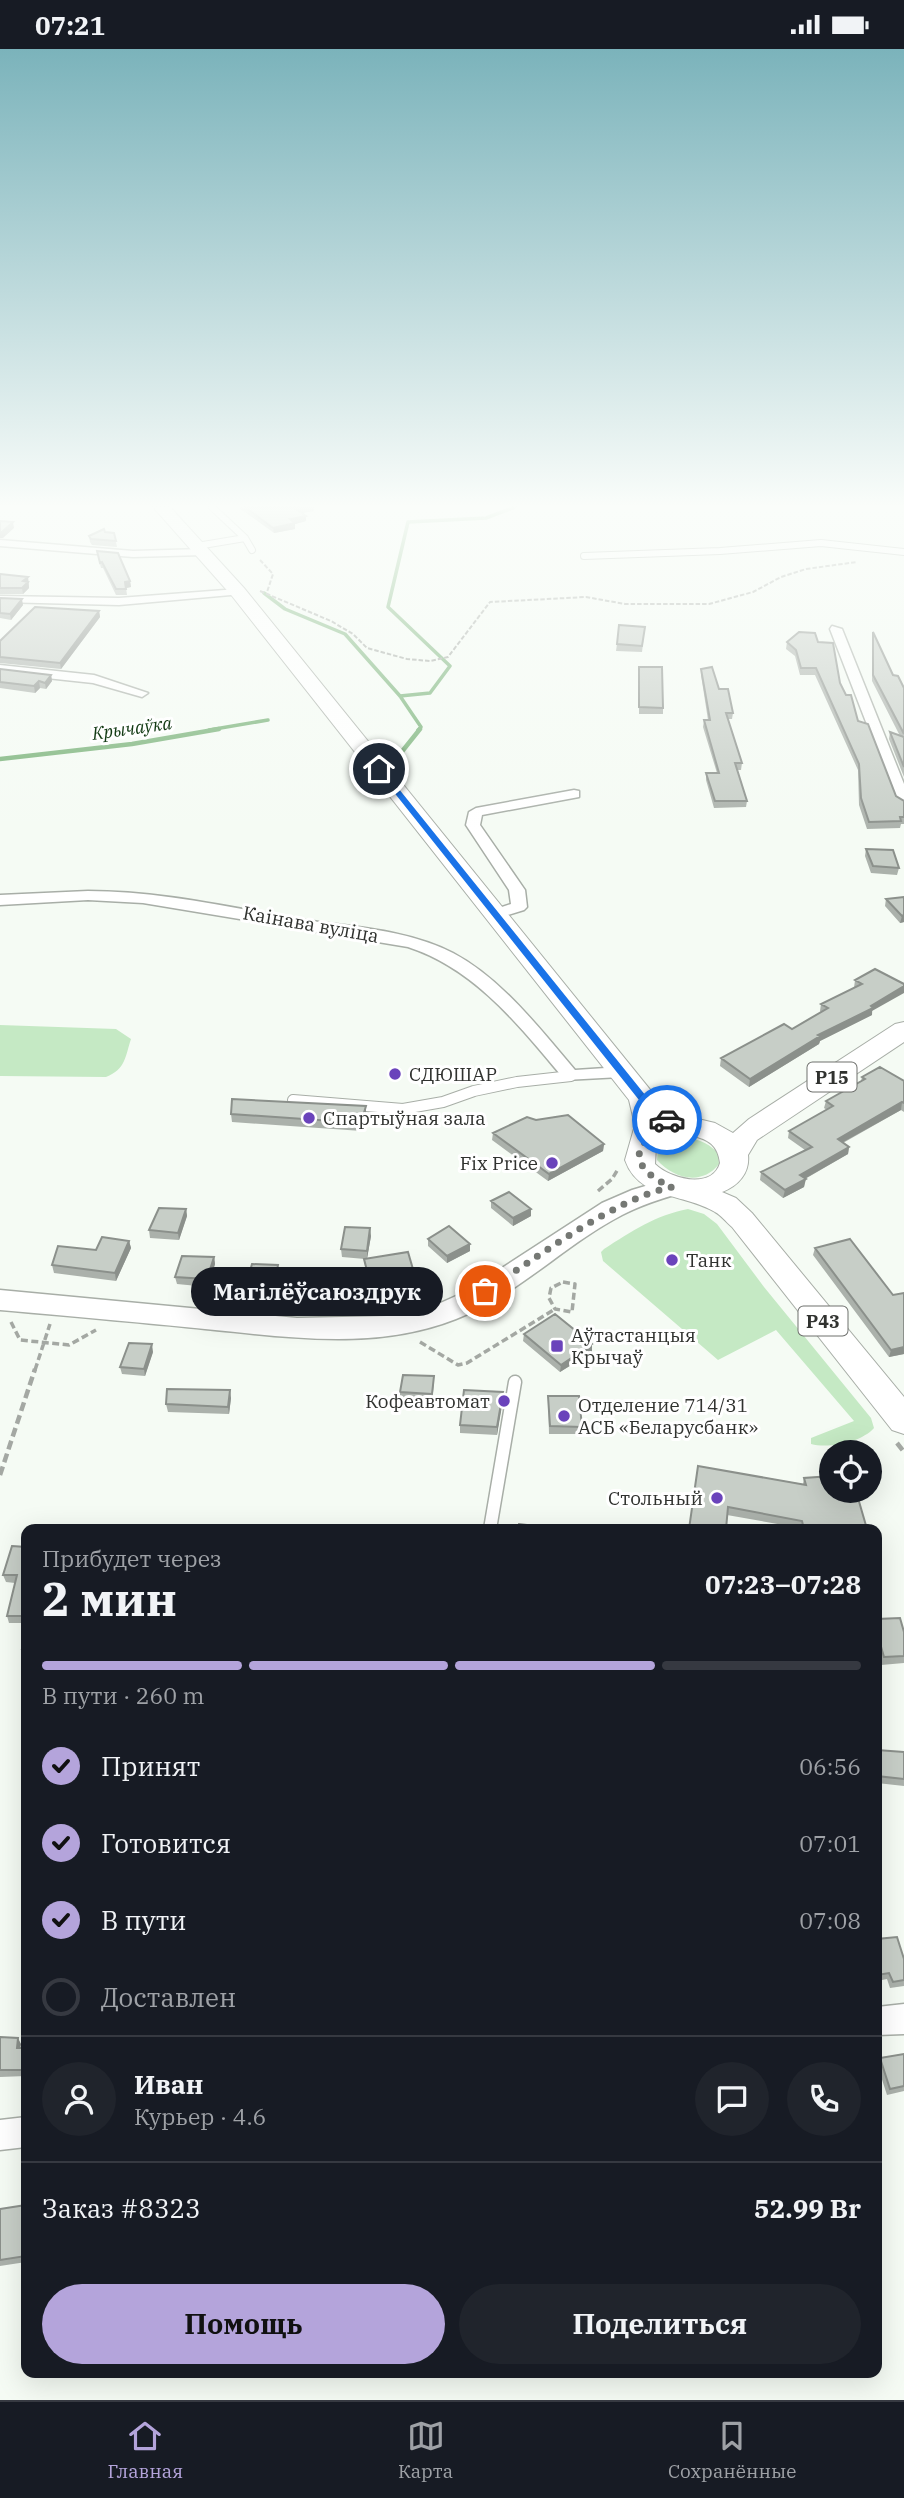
<!DOCTYPE html>
<html lang="ru">
<meta charset="utf-8">
<style>
:root{--surface:#171b24;--page:#20242c;--text:#f1f3f6;--muted:#9ea1a6;--line:#363941;--accent:#b4a4db}
body{margin:0;font-family:"IBM Plex Serif",serif;background:var(--page);color:var(--text);height:100vh;display:flex;flex-direction:column;font-size:26px;white-space:nowrap}
*{box-sizing:border-box;margin:0}
p{font-size:23px;color:var(--muted)}
.icon{flex:none;width:38px;height:38px;fill:none;stroke:currentColor;stroke-width:2;stroke-linecap:round;stroke-linejoin:round}
.map{position:relative;flex:1;overflow:hidden}
.details{position:absolute;left:21px;top:1475px;width:861px;height:854px;display:flex;flex-direction:column;background:var(--surface);border-radius:14px;box-shadow:0 7px 28px #0002}
.details>*{flex:none}
.tools{position:absolute;left:819px;top:1391px;display:grid;gap:14px}
.tools a{display:grid;place-items:center;width:63px;height:63px;border-radius:50%;background:var(--surface);box-shadow:0 7px 28px #0002;font-size:35px}
.pin{position:absolute;display:grid;place-items:center;width:60px;height:60px;color:#fff;margin:-30px;border:4px solid #fff;border-radius:50%;box-shadow:0 2px 7px #0007}
.courier{position:absolute;display:grid;place-items:center;width:70px;height:70px;margin:-35px;border:5px solid #1a73e8;border-radius:50%;background:#fff;color:#222;box-shadow:0 2px 9px #0007}
.bubble{position:absolute;height:49px;border-radius:24px;background:var(--surface);box-shadow:0 7px 28px #0002;font-size:23px;font-weight:700;line-height:49px;text-align:center}
.head em{font-style:normal;font-weight:700}
.head div{display:flex;flex-direction:column-reverse}
.head{display:flex;align-items:center;justify-content:space-between;height:119px;padding:0 21px}
h1{font-size:46px;font-weight:700;line-height:52px}
.bar{display:grid;grid-template-columns:repeat(4,1fr);gap:10px 7px;align-content:center;height:84px;padding:0 21px}
.bar i{height:9px;border-radius:5px;background:var(--line)}
.bar .current{background:var(--accent)}
.bar p{grid-column:span 4}
.line{display:flex;align-items:center;gap:18px;padding:0 21px;border-top:2px solid var(--line)}
.line div{flex:1}
.round{display:grid;place-items:center;flex:none;width:74px;height:74px;border-radius:37px;background:var(--page)}
ol{padding:0 21px;list-style:none}
li{display:flex;align-items:center;gap:21px;height:77px}
li p{margin-inline-start:auto}
li .icon{padding:7px;border-radius:50%;background:var(--accent);color:#111;stroke-width:4}
li:last-child{color:var(--muted)}
li i{width:38px;height:38px;border:4px solid var(--line);border-radius:50%}
.cta{display:flex;gap:14px;margin-top:auto;padding:14px 21px}
.cta a{flex:1;height:80px;border-radius:42px;background:var(--accent);color:#111;font-size:28px;font-weight:700;line-height:80px;text-align:center}
.cta a+a{background:var(--page);color:var(--text)}
.status{display:flex;justify-content:space-between;align-items:center;height:49px;padding:0 35px;background:var(--surface);direction:ltr}
.status svg{height:19px;fill:currentColor}
.tabs{display:flex;justify-content:space-around;align-items:center;height:98px;border-top:2px solid var(--line);background:var(--surface);font-size:19px;color:var(--muted)}
.tabs a{display:grid;justify-items:center;gap:4px}
.tabs .current{color:var(--accent)}
.map>svg:first-child{display:block}
</style>
<div class="status"><b>07:21</b><svg viewBox="0 0 49 12"><path d="M0 12V9h3v3zM5 12V6h3v6zM10 12V3h3v9zM15 12V0h3v12zM26 1h20v11H26zM47 4h2v5h-2z"/></svg></div>
<div class="map">
<svg width="904" height="2351" viewBox="0 0 904 2351">
<rect width="100%" height="100%" fill="#f5fbf4"/>
<path fill="#c5e9c4" d="M0 976 116 980 131 990C125 1008 126 1020 106 1028L0 1027Z
M678 1088C696 1089 706 1092 718 1104L719 1115C702 1137 674 1130 657 1111L658 1100 666 1092Z
M688 1160 704 1165 717 1175 764 1238 871 1369 874 1379C862 1393 829 1400 811 1395V1389L854 1372 776 1281 718 1311 603 1212 601 1203 604 1200C632 1182 656 1166 688 1160Z"/>
<g fill="none" stroke-linecap="round" stroke-linejoin="round">
<path stroke="#78b177" stroke-width="3.5" d="M264 544 285 560 345 585 400 647 421 678 418 681
M400 647 430 644 450 617 388 558 408 473 486 469 515 458
M209 681 268 671"/>
<path stroke="#78b177" stroke-width="4.5" d="M0 710 132 695 219 680
M402 712 400 705 420 680"/>
<defs>
<path id="service-far2" d="M212 458 245 489 252 501
M197 497 245 489
M584 507 720 502 821 494 904 503"/>
<path id="service-far1" d="M293 1051 403 1060 443 1053 474 1042 517 1033 571 1027"/>
<path id="service" d="M490 1480 515 1333"/>
<path id="minor" d="M0 491 133 502 203 500 208 503 203 506 133 508 0 497Z
M238 540 242 541V545L119 556 0 553V547L119 549Z
M832 577 842 580 904 735V757L897 753 830 580Z
M0 616 94 626 148 644 142 648 93 634 0 624Z
M574 741 579 742V748L482 766 480 776 525 841 527 858 524 861 495 870 490 868 487 865 490 862 511 855 509 841 466 776 469 763 476 759Z
M88 842C159 842 228 858 298 870 349 878 407 880 453 904 502 930 540 980 575 1021L621 1018 630 1023 621 1028 565 1031C520 978 476 920 408 898L143 854 88 851 0 856V846Z
M904 1955V1985L877 1986V1958Z
M26 2068V2098L0 2101V2071Z"/>
<path id="secondary" d="M672 1129 681 1132 685 1138 681 1144C660 1150 641 1156 622 1166 564 1196 518 1246 456 1270 375 1302 289 1288 205 1280 137 1273 68 1267 0 1261V1241L297 1269 387 1267 436 1256 465 1243 602 1154 632 1141Z"/>
<path id="primary" d="M153 458H170L244 539 652 1043 677 1065 715 1074 733 1084 749 1070 895 975 904 973V993L757 1091 748 1106C750 1124 738 1137 722 1143L736 1149 752 1164 904 1348V1385L892 1381 732 1178C726 1173 721 1166 715 1163 684 1144 639 1151 625 1111L635 1076 629 1051 232 547ZM692 1087C709 1090 718 1097 720 1114 712 1141 670 1130 655 1115L656 1097 671 1089Z"/>
</defs>
<use href="#service-far2" stroke="#a8aea7" stroke-width="8"/>
<use href="#service-far1" stroke="#a8aea7" stroke-width="12"/>
<use href="#service" stroke="#a8aea7" stroke-width="15"/>
<use href="#minor" stroke="#a8aea7" stroke-width="3"/>
<use href="#secondary" stroke="#a8aea7" stroke-width="3"/>
<use href="#primary" stroke="#a8aea7" stroke-width="2"/>
<path stroke="#a4a8a3" stroke-width="2" stroke-dasharray="4.5 2" stroke-linecap="butt" d="M260 511 273 525 267 543
M260 542 331 572 353 585 367 599 407 610 430 612 448 608 490 553 586 548 625 555H709L753 543 781 528 806 520 857 513"/>
<path stroke="#a4a8a3" stroke-width="3.5" stroke-dasharray="7 3.5" stroke-linecap="butt" d="M598 1142 612 1130 618 1120
M563 1233 575 1235 572 1263 555 1260 549 1249 551 1239Z
M11 1273 20 1291 69 1296 96 1281
M420 1293 458 1316 467 1314 555 1260
M35 1321 50 1275"/>
<path stroke="#a4a8a3" stroke-width="4.5" stroke-dasharray="9 4.5" stroke-linecap="butt" d="M897 1394 904 1403
M0 1426 35 1320"/>
<use href="#service-far2" stroke="#fff" stroke-width="6"/>
<use href="#service-far1" stroke="#fff" stroke-width="10"/>
<use href="#service" stroke="#fff" stroke-width="12"/>
<use href="#minor" fill="#fff" fill-rule="evenodd"/>
<use href="#secondary" fill="#fff" fill-rule="evenodd"/>
<use href="#primary" fill="#fff" fill-rule="evenodd"/>
</g>
<path fill="#abb1ab" d="M238 458H314V462L302 464 306 467V472L295 475V480L274 484Z
M114 484 117 498 92 496 90 493 89 487Z
M97 502 130 532 131 538 126 539 127 546H116L103 519H101Z
M0 525 28 528 29 539 23 545H0Z
M0 549 23 556 11 571 0 569Z
M99 562 100 568 61 620 0 614V592Z
M645 578 642 603 616 602 617 595Z
M873 583 893 626 904 639V728L889 690 890 683 900 687 872 632V589Z
M787 593H818L840 634 896 747 904 752V775H901L900 779 867 780 859 756 858 721 815 626H800L795 607 786 600Z
M0 620 51 626 52 632 46 640 40 639 35 644 0 639Z
M701 620 719 640 733 664 732 670H728L742 714 741 721H737L747 752 746 758 714 759 706 731V724H717L703 678 704 671H708L701 626Z
M639 624 663 659V665H639Z
M866 800 899 819 897 826 871 824 865 807Z
M904 848V873L900 874 885 857 886 850Z
M875 920 872 966 820 992 819 995 749 1038 720 1017 721 1009 792 980 821 963 820 962 821 955 854 939 855 931Z
M862 1028 904 1032V1063L901 1061 843 1094 849 1098 848 1105 805 1130 804 1138 783 1149 760 1131 761 1123 805 1101 788 1089 789 1082 827 1061 824 1059 826 1052 861 1032Z
M366 1057V1064L362 1082 232 1073 231 1065Z
M493 1084 604 1095 603 1102 548 1132 492 1091Z
M491 1152 531 1167 513 1177 491 1159Z
M186 1160 187 1167 179 1191 150 1189 149 1181Z
M371 1187 367 1209 417 1234V1241L372 1248 365 1217 364 1210H365L342 1208 341 1200Z
M428 1190 470 1202 447 1214 428 1197Z
M129 1192 131 1199 116 1232 54 1224 52 1216 96 1201Z
M815 1199 893 1246 904 1244V1305L889 1308 813 1206Z
M214 1208 215 1215 208 1238 177 1235 175 1228Z
M278 1223 275 1245 247 1244 246 1236Z
M524 1285 592 1295V1303L560 1323 523 1292Z
M153 1303 145 1327 122 1325 120 1318Z
M434 1335 432 1352 400 1351V1343Z
M503 1343 497 1386 460 1384V1376Z
M548 1347 582 1378 581 1385H549Z
M231 1349 229 1365 168 1363 166 1355Z
M698 1417 803 1435 804 1429 839 1450 867 1480H800V1479L727 1466Z
M26 1498V1574H9L7 1567 15 1534 6 1533 3 1526Z
M877 1570 904 1583V1614L881 1616 877 1599Z
M26 1583V1608H24L22 1600Z
M877 1701 904 1703V1737L877 1734Z
M877 1890 904 1910V1937L890 1939 887 1930 877 1932Z
M0 1988 21 1995 20 1999H26V2027L0 2028Z
M904 2005V2042L887 2046 877 2015 880 2009Z
M26 2156V2213L0 2217V2160Z"/>
<path fill="#8b908b" d="M302 458H314V462L296 465V460Z
M306 467V472L295 475V480L274 484 273 479 290 470Z
M13 473 14 479 3 489H0V483Z
M28 528 29 539 23 545 22 539 23 532Z
M130 532 131 538 126 539 125 533Z
M22 550 23 556 11 571 10 565Z
M99 562 100 568 61 620 60 614Z
M51 626 52 632 46 640 45 634Z
M39 632 40 639 35 644 34 637Z
M904 866V873L900 874 902 867Z
M904 937V944L872 962V966L820 992 819 995 749 1038 750 1030 818 986Z
M902 1053 901 1061 836 1097 838 1090Z
M366 1057V1064L362 1082 361 1074Z
M604 1095 603 1102 548 1132 549 1125Z
M849 1098 848 1105 799 1133 800 1126Z
M806 1130 804 1138 783 1149 785 1141Z
M186 1160 187 1167 179 1191 178 1184Z
M531 1160V1167L513 1177V1169Z
M370 1179 371 1187 367 1210V1202Z
M129 1192 131 1199 116 1232 115 1224Z
M470 1195V1202L447 1214V1207Z
M214 1208 215 1215 208 1238 207 1230Z
M278 1216V1223L275 1245 274 1238Z
M417 1234V1241L372 1248V1241Z
M152 1295 153 1303 145 1327 144 1320Z
M592 1295V1303L560 1323 561 1316Z
M904 1298V1305L889 1308 891 1301Z
M230 1341 231 1349 229 1365 228 1358Z
M503 1343V1351L497 1386V1378Z
M18 1989 21 1995 19 2005 17 1999Z"/>
<path fill="#c7cec7" stroke="#8b908b" stroke-width="2" d="M245 458H302L296 460 306 467 290 470 295 474 273 479Z
M0 472 13 473 2 483H0Z
M104 480 105 483 114 484 116 492 91 490 89 487Z
M97 502 118 504 130 532 125 533 126 540H116L102 513 100 514Z
M0 525 28 528 23 532 28 533 22 539H0Z
M0 549 22 550 10 565 0 564Z
M35 558 99 562 60 614 0 608V592Z
M619 576 645 578 642 597 617 595Z
M799 583 815 584 818 593 833 594 840 634 846 646H851L858 672 868 675 896 747 904 752V768H900L901 772 869 773 861 749 859 715 816 619H801L796 601 787 593Z
M873 583 893 626 898 627 904 639V685L873 626Z
M639 618H662L663 659 639 658Z
M712 618 719 640H728L733 664H726L742 714H735L747 752H715L706 724H719L704 671H710L701 620Z
M0 620 51 626 45 634 39 632 34 637 0 633Z
M890 683 904 688V718Z
M866 800 893 801 899 819 873 817Z
M904 848V866L902 867 886 850Z
M875 920 904 935V937L871 957 873 959 818 986 820 987 750 1030 721 1009 784 975 792 980 828 959 821 955 862 935 855 931Z
M880 1018 904 1032V1054L902 1053 838 1090 849 1098 800 1126 806 1130 785 1141 761 1123 812 1098 789 1082 833 1057 826 1052 865 1030 862 1028Z
M232 1050 366 1057 361 1074 231 1065Z
M568 1066 604 1095 549 1125 493 1084 527 1068 536 1071Z
M509 1143 531 1160 513 1169 491 1152Z
M159 1159 186 1160 178 1184 149 1181Z
M449 1177 470 1195 447 1207 428 1190Z
M345 1178 370 1179 367 1202 341 1200Z
M102 1188 129 1192 115 1224 52 1216 58 1197 96 1201Z
M850 1190 893 1246 904 1244V1298L891 1301 815 1199Z
M408 1203 417 1234 372 1241 364 1210Z
M182 1207 214 1208 207 1230 175 1228Z
M252 1215 278 1216 274 1238 246 1236Z
M555 1265 592 1295 561 1316 524 1285Z
M129 1294 152 1295 144 1320 120 1318Z
M403 1326 434 1327 432 1345 400 1343Z
M167 1340 230 1341 228 1358 166 1355Z
M464 1341 503 1343 497 1378 460 1376Z
M548 1347H579L582 1378 550 1377Z
M698 1417 806 1436 804 1429 831 1427V1442H837L839 1450 858 1449 867 1480H804L802 1472 728 1458 726 1480H689Z
M519 1475 559 1480H518Z
M12 1497 26 1498V1567H7L17 1526H3Z
M900 1569 904 1583V1607L884 1608 877 1584V1570Z
M26 1583V1600H22Z
M877 1701 904 1703V1730L877 1727Z
M897 1888 904 1910V1931L893 1933 889 1924 877 1926V1890Z
M0 1988 18 1989 17 1999H26V2021H0Z
M904 2005V2037L890 2040 880 2009Z
M26 2156V2207L0 2211V2160Z"/>
<linearGradient id="sky" x2="0" y2="1"><stop stop-color="#7bb3bb"/><stop offset="0.58" stop-color="#fafdfa"/><stop offset="1" stop-color="#fafdfa" stop-opacity="0"/></linearGradient>
<rect width="904" height="788" fill="url(#sky)"/>
<path fill="#1a73e8" d="M377 719H382L646 1047 671 1068V1073H663L639 1051 377 722Z"/>
<g fill="none" stroke-linecap="round" stroke-linejoin="round">
<path stroke="#757874" stroke-width="7" stroke-dasharray="0 12.6" d="M485 1242C537 1209 613 1150 672 1138 620 1117 634 1082 685 1078L667 1071"/>
</g>
<g fill="#6a43bb" stroke="#fff" stroke-width="2.5">
<circle cx="395" cy="1025" r="7"/>
<circle cx="309" cy="1069" r="7"/>
<circle cx="552" cy="1114" r="7"/>
<circle cx="672" cy="1211" r="7"/>
<rect x="550" y="1290" width="14" height="14" rx="3.5"/>
<circle cx="504" cy="1352" r="7"/>
<circle cx="564" cy="1367" r="7"/>
<circle cx="717" cy="1449" r="7"/>
</g>
<g text-anchor="middle" dominant-baseline="central" stroke-width="6" stroke-linejoin="round" paint-order="stroke">
<g font-size="18" font-style="italic" fill="#123a13" stroke="#fff">
<text transform="translate(132 679) rotate(-8)">Крычаўка</text>
</g>
<g fill="#fff" stroke="#6e706d" stroke-width="2">
<rect x="807.5" y="1013.5" width="49" height="29" rx="5"/>
<rect x="798.5" y="1257.5" width="49" height="29" rx="5"/>
</g>
<g font-size="18" font-weight="bold" fill="#30322f">
<text x="832" y="1028">Р15</text>
<text x="823" y="1272">Р43</text>
</g>
<g font-size="19" fill="#30322f" stroke="#fff">
<text transform="translate(311 875) rotate(10)">Каінава вуліца</text>
</g>
<g font-size="19" fill="#30322f" stroke="#fff" text-anchor="start">
<text x="409" y="1025">СДЮШАР</text>
<text x="323" y="1069">Спартыўная зала</text>
<text x="538" y="1114" text-anchor="end">Fix Price</text>
<text x="686" y="1211">Танк</text>
<text x="571" y="1286">Аўтастанцыя<tspan x="571" dy="22">Крычаў</tspan></text>
<text x="490" y="1352" text-anchor="end">Кофеавтомат</text>
<text x="578" y="1356">Отделение 714/31<tspan x="578" dy="22">АСБ «Беларусбанк»</tspan></text>
<text x="703" y="1449" text-anchor="end">Стольный</text>
</g>
</g>
</svg>
<div class="tools">
<a><svg class="icon" aria-label="locate" viewBox="0 0 24 24"><circle cx="12" cy="12" r="6"/><path d="M12 2v4M12 18v4M2 12h4M18 12h4"/></svg></a>
</div>
<div class="pin" style="left:485px;top:1242px;background:#ea580c"><svg class="icon" aria-label="bag" viewBox="0 0 24 24"><path d="M5 8h14l-1 12H6zM9 8a3 3 0 0 1 6 0"/></svg></div>
<div class="pin" style="left:379px;top:720px;background:#1f2937"><svg class="icon" aria-label="home" viewBox="0 0 24 24"><path d="M3 11l9-7 9 7M6 9v11h12V9"/></svg></div>
<div class="courier" style="left:667px;top:1071px"><svg class="icon" aria-label="car" viewBox="0 0 24 24"><path d="M5 17H2v-5l4-1 3-4h7l3 4 3 1v5h-3M9 17h6M6 11h13"/><circle cx="7" cy="17" r="2"/><circle cx="17" cy="17" r="2"/></svg></div>
<div class="bubble" style="left:191px;top:1218px;width:252px">Магілёўсаюздрук</div>
<section class="details">
<div class="head"><div><h1>2 мин</h1><p>Прибудет через</p></div><em>07:23–07:28</em></div>
<div class="bar"><i class="current"></i><i class="current"></i><i class="current"></i><i></i><p>В пути · 260 m</p></div>
<ol>
<li><svg class="icon" aria-label="check" viewBox="0 0 24 24"><path d="M5 12l5 5 9-10"/></svg>Принят<p>06:56</p></li>
<li><svg class="icon" aria-label="check" viewBox="0 0 24 24"><path d="M5 12l5 5 9-10"/></svg>Готовится<p>07:01</p></li>
<li><svg class="icon" aria-label="check" viewBox="0 0 24 24"><path d="M5 12l5 5 9-10"/></svg>В пути<p>07:08</p></li>
<li><i></i>Доставлен</li>
</ol>
<div class="line" style="height:126px"><a class="round"><svg class="icon" aria-label="person" viewBox="0 0 24 24"><circle cx="12" cy="8" r="4"/><path d="M4 21q1-7 8-7t8 7"/></svg></a><div><b>Иван</b><p>Курьер · 4.6</p></div><a class="round"><svg class="icon" aria-label="chat" viewBox="0 0 24 24"><path d="M4 5h16v11H9l-5 4z"/></svg></a><a class="round"><svg class="icon" aria-label="phone" viewBox="0 0 24 24"><path d="M5 4h4l2 5-3 2q2 4 5 5l2-3 5 2v4C11 20 4 13 5 4z"/></svg></a></div>
<div class="line" style="height:91px"><div>Заказ #8323</div><b>52.99 Br</b></div>
<div class="cta"><a>Помощь</a><a>Поделиться</a></div>
</section>
</div>
<nav class="tabs">
<a class="current"><svg class="icon" aria-label="home" viewBox="0 0 24 24"><path d="M3 11l9-7 9 7M6 9v11h12V9"/></svg>Главная</a>
<a><svg class="icon" aria-label="map" viewBox="0 0 24 24"><path d="M3 6l6-2 6 2 6-2v14l-6 2-6-2-6 2zM9 4v14M15 6v14"/></svg>Карта</a>
<a><svg class="icon" aria-label="saved" viewBox="0 0 24 24"><path d="M7 4h10v16l-5-4-5 4z"/></svg>Сохранённые</a>
</nav>
